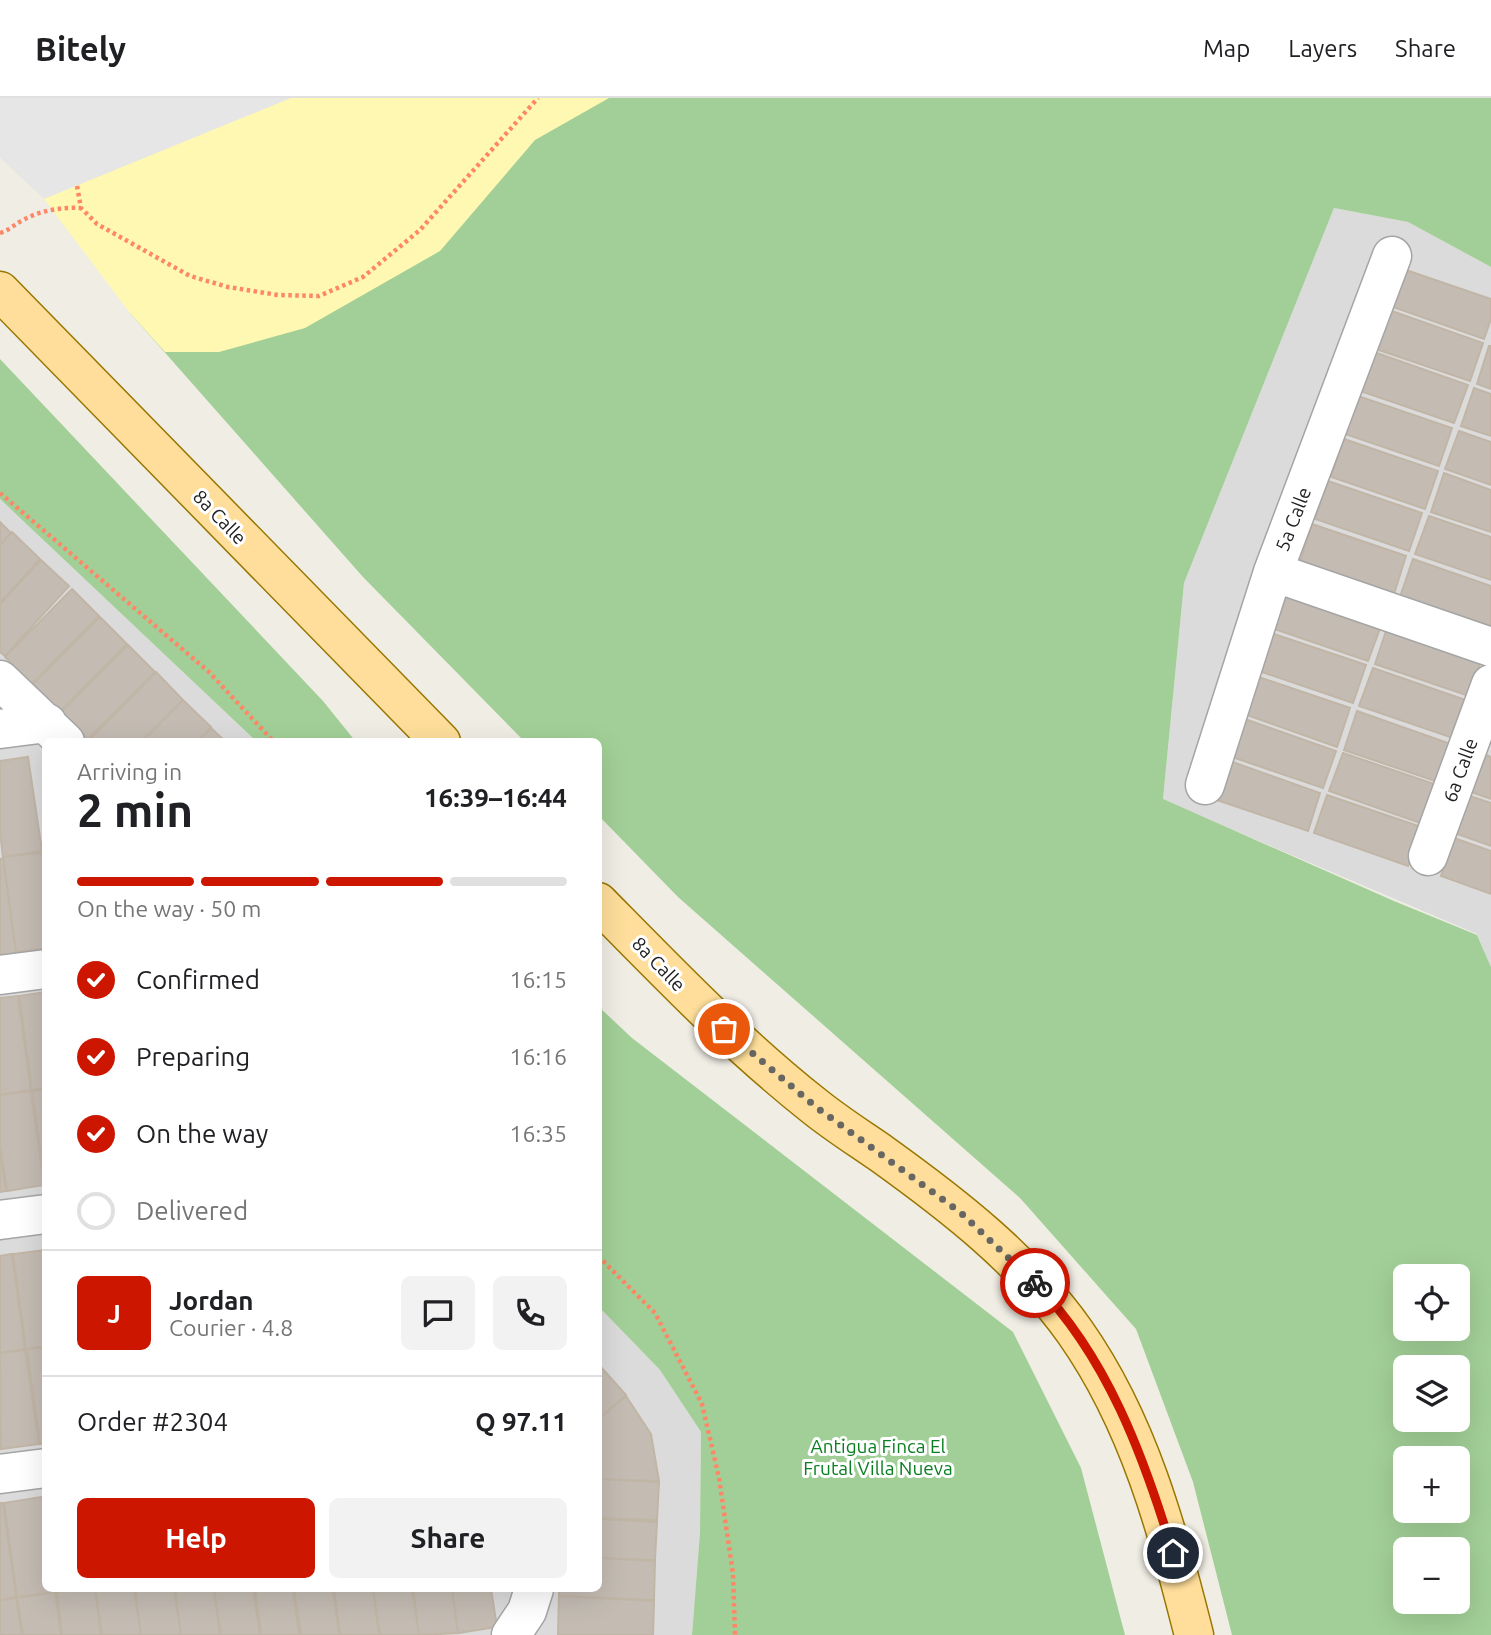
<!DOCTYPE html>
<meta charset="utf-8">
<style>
:root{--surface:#fff;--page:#f2f2f2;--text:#202124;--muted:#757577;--line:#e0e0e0;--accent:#cc1600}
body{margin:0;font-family:Ubuntu,sans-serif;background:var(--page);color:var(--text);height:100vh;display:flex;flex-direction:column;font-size:26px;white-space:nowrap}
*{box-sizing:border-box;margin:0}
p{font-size:23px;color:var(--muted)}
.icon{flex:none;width:38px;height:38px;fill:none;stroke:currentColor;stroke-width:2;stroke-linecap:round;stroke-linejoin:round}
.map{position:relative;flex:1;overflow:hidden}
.side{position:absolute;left:42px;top:640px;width:560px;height:854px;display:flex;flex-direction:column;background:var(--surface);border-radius:10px;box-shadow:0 7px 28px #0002}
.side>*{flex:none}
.fabs{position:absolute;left:1393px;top:1166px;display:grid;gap:14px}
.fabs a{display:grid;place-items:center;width:77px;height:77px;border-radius:10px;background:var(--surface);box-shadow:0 7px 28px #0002;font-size:35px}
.pin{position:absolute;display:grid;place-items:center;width:60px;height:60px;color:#fff;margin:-30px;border:4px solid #fff;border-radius:50%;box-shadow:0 2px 7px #0007}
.courier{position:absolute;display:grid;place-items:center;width:70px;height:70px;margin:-35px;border:5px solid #cc1600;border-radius:50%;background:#fff;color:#222;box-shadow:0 2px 9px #0007}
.summary em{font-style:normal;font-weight:600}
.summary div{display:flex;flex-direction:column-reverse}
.summary{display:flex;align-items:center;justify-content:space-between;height:119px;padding:0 35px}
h1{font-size:46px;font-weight:600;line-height:52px}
.bar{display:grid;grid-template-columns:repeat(4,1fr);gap:10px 7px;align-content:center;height:84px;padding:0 35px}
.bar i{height:9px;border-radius:5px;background:var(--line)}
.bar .active{background:var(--accent)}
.bar p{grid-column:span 4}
.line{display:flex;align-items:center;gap:18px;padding:0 35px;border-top:2px solid var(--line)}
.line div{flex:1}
.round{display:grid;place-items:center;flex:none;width:74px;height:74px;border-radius:10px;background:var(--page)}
ol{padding:0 35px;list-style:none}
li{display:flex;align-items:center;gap:21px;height:77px}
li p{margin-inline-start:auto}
li .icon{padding:7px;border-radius:50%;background:var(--accent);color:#fff;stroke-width:4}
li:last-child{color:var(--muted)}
li i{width:38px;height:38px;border:4px solid var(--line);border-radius:50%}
.action{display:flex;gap:14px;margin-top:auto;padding:14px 35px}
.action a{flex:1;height:80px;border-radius:10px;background:var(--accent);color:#fff;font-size:28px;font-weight:600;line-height:80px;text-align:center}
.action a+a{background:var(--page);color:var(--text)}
header{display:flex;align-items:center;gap:42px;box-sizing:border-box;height:98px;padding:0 35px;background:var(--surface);border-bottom:2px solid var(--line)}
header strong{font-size:33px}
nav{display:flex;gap:38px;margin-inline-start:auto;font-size:24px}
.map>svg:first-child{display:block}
</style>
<header>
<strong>Bitely</strong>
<nav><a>Map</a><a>Layers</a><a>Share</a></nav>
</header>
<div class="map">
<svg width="1491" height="1537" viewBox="0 0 1491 1537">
<rect width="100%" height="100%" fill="#efede4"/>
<path fill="#dcdbdb" d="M1334 110 1408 124 1491 169V869L1477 836 1163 702 1184 485Z
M0 401 257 644H46V1491H598L599 1209 660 1272 701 1334 700 1434 692 1537H0Z"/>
<path fill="#a2cf97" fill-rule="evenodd" d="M291 0H1491V169L1408 124 1334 110 1184 485 1163 701 1394 803 1477 837 1491 869V1537H1232L1193 1384 1136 1231 1020 1100 678 799 599 718 598 644H525L363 479 130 215ZM1405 1178H1458V1230H1405ZM1405 1269H1458V1321H1405ZM1405 1360H1458V1412H1405ZM1405 1451H1458V1503H1405Z
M0 261 323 603 356 644H257L0 401Z
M598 908 632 940 1013 1234 1081 1370 1125 1537H692L700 1434 701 1334 660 1272 599 1209Z"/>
<path fill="#fff8b2" d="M0 0H609L535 42 440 153 305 230 219 254H165L130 215 44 101 0 60Z"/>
<path fill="#e6e6e6" d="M0 0H291L44 101 0 60Z"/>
<path fill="#c4bcb3" stroke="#c1b5a6" stroke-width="2" d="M1403 171 1491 201V221L1484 241 1390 208Z
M1389 212 1483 245 1470 283 1376 251Z
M1489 248H1491V291L1477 286Z
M1374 254 1468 287 1454 325 1360 293Z
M1474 290 1491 296V338L1461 328Z
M1358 298 1452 330 1439 368 1345 336Z
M1459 333 1491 344V387L1445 371Z
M1344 341 1438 373 1425 411 1331 379Z
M1444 375 1491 392V434L1431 414Z
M1328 383 1422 415 1409 453 1315 421Z
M1429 418 1491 439V482L1415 456Z
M0 424 11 435 0 447Z
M1312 426 1406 458 1394 496 1300 464Z
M12 434 40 461 0 505V447Z
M1413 461 1491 488V531L1400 499Z
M41 462 69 488 5 558 0 554V506Z
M72 491 99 518 32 586 5 559Z
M1288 493 1382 525 1368 563 1274 531Z
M100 519 127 546 60 614 33 586Z
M1388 527 1482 560 1469 598 1375 566Z
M1271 535 1366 567 1353 605 1259 573Z
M128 547 155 574 88 641 61 614Z
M1373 570 1466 602 1453 640 1359 608Z
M156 574 183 602 141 644H91L89 642Z
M1256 578 1350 610 1337 649 1244 616Z
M183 602 211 629 197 644H142Z
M1357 613 1451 646 1438 684 1344 652Z
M1242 620 1336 653 1323 690 1229 658Z
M211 630 226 644H198Z
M1343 655 1437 687 1423 726 1329 693Z
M1484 656 1491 659V701L1471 694Z
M28 659 42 753 3 759 0 734V663Z
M1227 662 1320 695 1308 733 1214 701Z
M1327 697 1421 729 1408 768 1314 735Z
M1470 698 1491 705V748L1457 736Z
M1454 740 1491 753V796L1441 778Z
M42 755 46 781V850L16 854 3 759Z
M3 760 16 855 0 857V761Z
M46 894V990L32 992 19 898Z
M18 898 31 992 0 997V900Z
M46 991V1087H45L32 993Z
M31 993 44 1087 7 1093 0 1047V997Z
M0 1052 6 1093 0 1094Z
M46 1152V1248L26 1251 13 1156Z
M12 1156 25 1251 0 1255V1158Z
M46 1249V1345L40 1346 27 1251Z
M25 1252 39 1346 1 1351 0 1255Z
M600 1268 626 1297 598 1321V1270Z
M626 1298 651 1336 659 1383 598 1381V1322Z
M598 1381 659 1384 657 1422 598 1420Z
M42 1399 46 1423V1491H55V1494L17 1499 4 1405Z
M0 1405H3L16 1499 0 1502Z
M598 1421 657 1424 655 1462 598 1460Z
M598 1460 655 1463 654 1502 559 1498V1491H598Z
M80 1491H95L101 1537H62L57 1494Z
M95 1491H134L141 1537H102Z
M135 1491H174L181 1537H141Z
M175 1491H214L220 1537H181Z
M214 1491H253L260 1537H221Z
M255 1491H293L299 1537H261Z
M294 1491H333L339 1537H301Z
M334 1491H373L379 1537H340Z
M373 1491H412L419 1537H380Z
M413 1491H452L458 1535 419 1537Z
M452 1491H491L497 1529 458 1535Z
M55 1494 61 1537H23L17 1500Z
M559 1498 654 1503 653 1537H558Z
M16 1500 22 1537H0V1502Z"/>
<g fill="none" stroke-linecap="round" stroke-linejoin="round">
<defs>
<path id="minor" d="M1273 474 1491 549
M0 582 65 644
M0 631 47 625
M1205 687 1273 474 1392 158
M1428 758 1491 586
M0 877 46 871
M0 1122 46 1116
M0 1376 46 1370
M511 1537 527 1513 534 1491"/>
<path id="major" d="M0 193 441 644
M598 804C668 875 736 946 813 1007 835 1025 859 1040 882 1056 953 1107 1024 1162 1075 1234 1139 1325 1167 1431 1194 1537"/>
</defs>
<use href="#minor" stroke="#a5a5a5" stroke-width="41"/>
<use href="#major" stroke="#987600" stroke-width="41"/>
<path stroke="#fd8767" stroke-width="4.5" stroke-dasharray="3.5 3.5" stroke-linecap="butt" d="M77 88 81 110 97 126 190 178 228 189 278 197 319 198 363 179 420 132 538 0
M0 135C10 132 16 125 25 121 42 112 63 109 81 110
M0 395 209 574 274 644
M598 1158 655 1215 702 1306 719 1380 733 1476 735 1537"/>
<use href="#minor" stroke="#fff" stroke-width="38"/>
<use href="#major" stroke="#fede9a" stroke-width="38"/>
</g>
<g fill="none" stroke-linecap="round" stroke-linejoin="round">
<path stroke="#676663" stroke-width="7" stroke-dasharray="0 12.6" d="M724 931 816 1009 960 1114 1035 1185"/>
<path stroke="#cc1600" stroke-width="9" d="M1035 1185C1107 1258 1144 1359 1173 1455"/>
</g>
<g text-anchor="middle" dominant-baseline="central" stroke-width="6" stroke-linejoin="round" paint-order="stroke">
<g font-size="19" fill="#1e1e1e" stroke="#fff">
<text transform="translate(220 419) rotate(46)">8a Calle</text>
<text transform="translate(1293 421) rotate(-69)">5a Calle</text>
<text transform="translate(1460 672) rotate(-70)">6a Calle</text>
<text transform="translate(659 866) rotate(46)">8a Calle</text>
</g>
<g font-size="19" fill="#097f20" stroke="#fff">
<text x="878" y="1348">Antigua Finca El<tspan x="878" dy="22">Frutal Villa Nueva</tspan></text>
</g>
</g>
</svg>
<div class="fabs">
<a><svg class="icon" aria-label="locate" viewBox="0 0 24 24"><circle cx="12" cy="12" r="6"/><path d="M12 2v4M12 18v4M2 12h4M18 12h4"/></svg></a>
<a><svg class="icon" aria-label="layers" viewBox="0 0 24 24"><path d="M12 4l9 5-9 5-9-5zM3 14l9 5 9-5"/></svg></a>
<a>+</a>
<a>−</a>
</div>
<div class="pin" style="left:724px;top:931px;background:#ea580c"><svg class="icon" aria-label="bag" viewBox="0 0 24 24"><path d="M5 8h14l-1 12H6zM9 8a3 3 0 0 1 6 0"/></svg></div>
<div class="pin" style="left:1173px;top:1455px;background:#1f2937"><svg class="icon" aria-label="home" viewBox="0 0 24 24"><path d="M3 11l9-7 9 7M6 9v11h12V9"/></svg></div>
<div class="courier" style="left:1035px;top:1185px"><svg class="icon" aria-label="bike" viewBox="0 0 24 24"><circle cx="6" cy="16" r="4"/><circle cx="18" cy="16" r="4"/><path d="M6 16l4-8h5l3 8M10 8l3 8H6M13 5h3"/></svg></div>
<section class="side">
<div class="summary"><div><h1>2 min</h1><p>Arriving in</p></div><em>16:39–16:44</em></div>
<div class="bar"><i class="active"></i><i class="active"></i><i class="active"></i><i></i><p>On the way · 50 m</p></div>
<ol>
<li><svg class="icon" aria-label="check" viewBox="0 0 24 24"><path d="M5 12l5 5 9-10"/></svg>Confirmed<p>16:15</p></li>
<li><svg class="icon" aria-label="check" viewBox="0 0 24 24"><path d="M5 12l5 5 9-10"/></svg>Preparing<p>16:16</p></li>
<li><svg class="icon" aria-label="check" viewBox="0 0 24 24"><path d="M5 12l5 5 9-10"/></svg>On the way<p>16:35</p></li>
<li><i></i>Delivered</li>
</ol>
<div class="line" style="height:126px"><b class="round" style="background:var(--accent);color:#fff">J</b><div><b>Jordan</b><p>Courier · 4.8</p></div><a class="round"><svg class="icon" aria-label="chat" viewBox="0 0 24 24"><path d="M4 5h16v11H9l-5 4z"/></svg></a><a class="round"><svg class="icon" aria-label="phone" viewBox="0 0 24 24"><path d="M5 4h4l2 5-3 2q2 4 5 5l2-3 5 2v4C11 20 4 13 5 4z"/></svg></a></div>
<div class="line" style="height:91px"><div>Order #2304</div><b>Q 97.11</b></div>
<div class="action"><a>Help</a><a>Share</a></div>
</section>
</div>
